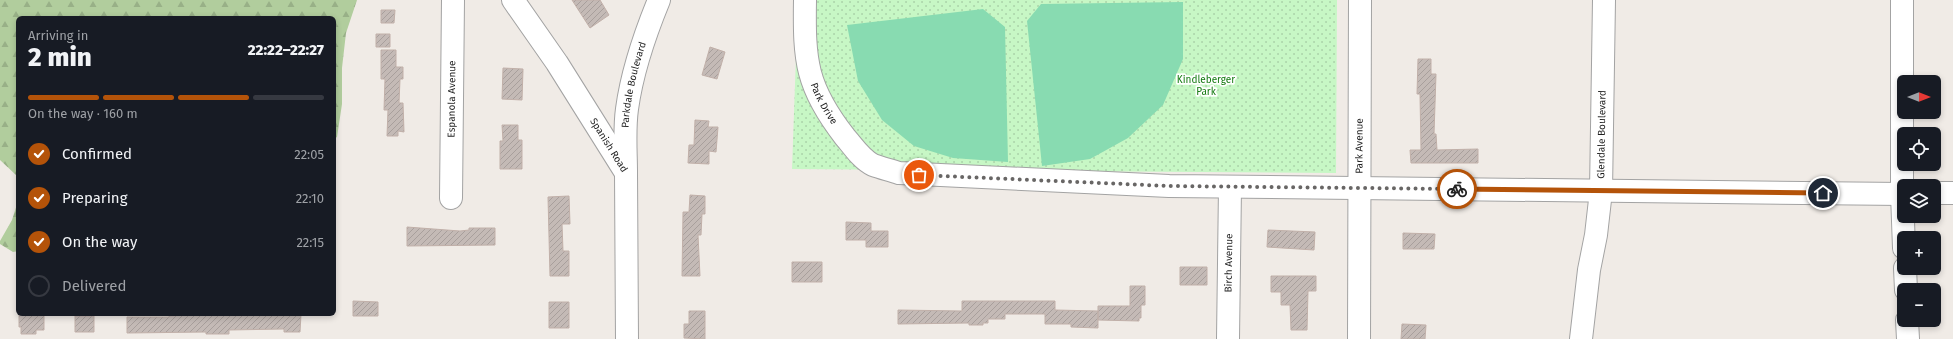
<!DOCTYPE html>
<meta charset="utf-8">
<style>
:root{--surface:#171b24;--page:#242831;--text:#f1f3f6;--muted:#9ea1a6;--line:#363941;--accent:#b45309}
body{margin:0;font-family:"Fira Sans",sans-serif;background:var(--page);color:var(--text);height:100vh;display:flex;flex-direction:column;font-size:15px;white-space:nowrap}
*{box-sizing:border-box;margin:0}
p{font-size:13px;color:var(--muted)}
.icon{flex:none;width:22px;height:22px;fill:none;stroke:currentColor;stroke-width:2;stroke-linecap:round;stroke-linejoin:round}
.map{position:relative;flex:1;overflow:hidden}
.panel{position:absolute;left:16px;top:16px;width:320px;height:300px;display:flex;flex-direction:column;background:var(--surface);border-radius:6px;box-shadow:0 2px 6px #0003}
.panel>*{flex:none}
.needle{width:26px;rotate:90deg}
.fabs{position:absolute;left:1897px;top:75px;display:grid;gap:8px}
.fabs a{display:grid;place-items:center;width:44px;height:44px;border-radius:6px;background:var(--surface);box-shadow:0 2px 6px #0003;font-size:20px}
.pin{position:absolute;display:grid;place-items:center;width:34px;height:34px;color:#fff;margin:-17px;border:2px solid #fff;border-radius:50%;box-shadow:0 1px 4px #0007}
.courier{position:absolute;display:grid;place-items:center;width:40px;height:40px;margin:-20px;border:3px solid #b45309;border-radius:50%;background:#fff;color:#222;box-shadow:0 1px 5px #0007}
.head em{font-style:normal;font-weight:800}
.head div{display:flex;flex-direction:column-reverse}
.head{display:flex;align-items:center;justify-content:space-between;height:68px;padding:0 12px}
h1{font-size:26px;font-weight:800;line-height:30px}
.bar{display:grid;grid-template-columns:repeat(4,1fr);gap:6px 4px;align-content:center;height:48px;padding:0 12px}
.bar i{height:5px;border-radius:3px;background:var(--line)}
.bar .current{background:var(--accent)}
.bar p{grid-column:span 4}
ol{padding:0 12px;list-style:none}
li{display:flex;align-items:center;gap:12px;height:44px}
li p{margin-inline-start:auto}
li .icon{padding:4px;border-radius:50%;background:var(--accent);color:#fff;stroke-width:4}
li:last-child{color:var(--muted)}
li i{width:22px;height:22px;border:2px solid var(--line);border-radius:50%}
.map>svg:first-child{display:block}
</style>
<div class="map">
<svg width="1953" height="339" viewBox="0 0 1953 339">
<defs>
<pattern id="forest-firs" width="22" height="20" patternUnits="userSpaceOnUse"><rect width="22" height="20" fill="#b1cd9d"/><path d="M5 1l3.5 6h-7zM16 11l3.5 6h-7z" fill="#98b087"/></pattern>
<pattern id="park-dots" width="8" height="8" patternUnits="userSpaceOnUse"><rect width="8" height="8" fill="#c7f7c5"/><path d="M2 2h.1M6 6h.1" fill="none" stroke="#aad3a9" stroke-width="1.8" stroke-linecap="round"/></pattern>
<pattern id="building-hatch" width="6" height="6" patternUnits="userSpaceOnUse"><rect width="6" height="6" fill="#c4bab6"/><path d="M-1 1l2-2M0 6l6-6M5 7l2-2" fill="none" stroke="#a89f9c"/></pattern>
</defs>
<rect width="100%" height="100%" fill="#f0ebe6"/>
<path fill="url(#forest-firs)" d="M0 0H357L346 33 342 68V104L337 137 334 139V18H18V200L16 175 0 160Z
M18 201V251L13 252 0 244V241L12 220Z"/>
<path fill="url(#park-dots)" d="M798 0H1337L1336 173 792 169Z"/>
<path fill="#88dbb1" d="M1183 2V59L1163 105 1128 138 1090 159 1042 166 1027 21 1041 4Z
M983 9 1005 27 1008 162 953 158 914 146 882 120 858 81 847 25Z"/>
<path fill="url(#building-hatch)" stroke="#c1b0a9" d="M572 0H600L609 15 590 28Z
M381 10H395L394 23H381Z
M376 34H390V47H376Z
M710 47 725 52 717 79 702 75Z
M381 50H396V67H403V79H400L399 103H403L404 132 398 131V136H387L388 110H384L385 79H381Z
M1418 59H1431V74H1436L1434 134H1436L1437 150 1478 149V163H1411L1410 150H1421L1420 94H1417Z
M503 68 523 69 522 100 502 99Z
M695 120 709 121 708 127H718L716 152 709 151V164L688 163 689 145H694Z
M502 125H518V140H522V169H500V141H503Z
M690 195 705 196V214H702L701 235H698L700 276H682L683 212H689Z
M569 196 570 224H562L563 251H569V276H550L548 197Z
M846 222 871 223V231H888V247H866V240H846Z
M407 227 460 231 469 230V228H495V245L407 246Z
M1268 230 1315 232 1314 250 1267 247Z
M1403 233 1435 234 1434 249H1403Z
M792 262H822V282H792Z
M1180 267H1207V285H1180Z
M1271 276H1316V291H1308L1307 330H1291L1290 305H1281V292H1271Z
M1130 286H1145V305H1141V318H1139V321L1098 320V306H1130Z
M353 301 378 302V316H353Z
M962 301H1055V310L1098 311V328L1071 327V324H1045V314H1005V319H988V323H983V325H969V323L898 324V310L962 311Z
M549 302H569V328H549Z
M689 311H705V339L684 338V324H689Z
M19 314H44V330H36V334H21V327H19Z
M206 314H301L300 332H284V329L229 330V334H206V332L127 333V317H169V316Z
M75 316H94V332H75Z
M1402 324 1426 325 1425 339H1401Z"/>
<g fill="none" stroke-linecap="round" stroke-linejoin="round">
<defs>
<g id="minor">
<path id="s1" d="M513 0 557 63 626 173 627 339"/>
<path id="s2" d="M805 0C804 61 806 87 845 137 853 146 861 159 873 165 881 168 890 170 899 173L1169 186 1904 194"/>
<path d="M1902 0V194L1904 248"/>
<path id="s3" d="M626 173C626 152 624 130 627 109 632 72 645 34 659 0"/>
<path d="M1934 193H1953"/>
<path id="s4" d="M451 198 453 0"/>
<path d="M1905 268 1906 290"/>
<path d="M1907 320 1908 339"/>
<path id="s5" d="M1228 339 1230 187"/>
<path id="s6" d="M1359 339 1360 0"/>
<path id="s7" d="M1581 339 1589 270 1596 235 1601 191 1604 0"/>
</g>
</defs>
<use href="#minor" stroke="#a3a3a3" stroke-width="24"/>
<use href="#minor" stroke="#fff" stroke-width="22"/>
</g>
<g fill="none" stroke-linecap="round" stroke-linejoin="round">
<path stroke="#686665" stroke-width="4" stroke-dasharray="0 7.2" d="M919 175 1169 186 1457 189"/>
<path stroke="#b45309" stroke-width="5" d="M1457 189 1823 193"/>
</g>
<g text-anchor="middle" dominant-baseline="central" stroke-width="3.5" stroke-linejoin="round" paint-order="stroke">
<g font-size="10" fill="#147a11" stroke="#fff">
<text x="1206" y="80">Kindleberger<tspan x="1206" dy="12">Park</tspan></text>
</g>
<g font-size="10" fill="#1f1f1f" stroke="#fff">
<text stroke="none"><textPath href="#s3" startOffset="89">Parkdale Boulevard</textPath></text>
<text stroke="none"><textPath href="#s4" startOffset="99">Espanola Avenue</textPath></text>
<text stroke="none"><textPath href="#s2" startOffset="107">Park Drive</textPath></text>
<text stroke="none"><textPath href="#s7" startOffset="206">Glendale Boulevard</textPath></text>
<text stroke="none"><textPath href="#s1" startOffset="174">Spanish Road</textPath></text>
<text stroke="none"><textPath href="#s6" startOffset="193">Park Avenue</textPath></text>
<text stroke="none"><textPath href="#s5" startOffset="76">Birch Avenue</textPath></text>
</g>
</g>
</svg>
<div class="fabs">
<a><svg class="needle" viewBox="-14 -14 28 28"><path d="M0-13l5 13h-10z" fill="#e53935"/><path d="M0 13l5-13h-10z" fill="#9ea1a6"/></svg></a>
<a><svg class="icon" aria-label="locate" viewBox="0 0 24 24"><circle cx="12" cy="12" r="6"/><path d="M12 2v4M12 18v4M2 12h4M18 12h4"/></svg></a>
<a><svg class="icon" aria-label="layers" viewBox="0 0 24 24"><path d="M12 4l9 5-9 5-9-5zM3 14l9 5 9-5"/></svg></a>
<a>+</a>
<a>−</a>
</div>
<div class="pin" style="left:919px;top:175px;background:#ea580c"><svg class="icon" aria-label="bag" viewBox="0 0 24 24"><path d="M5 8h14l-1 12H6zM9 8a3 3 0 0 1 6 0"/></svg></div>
<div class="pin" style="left:1823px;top:193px;background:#1f2937"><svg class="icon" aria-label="home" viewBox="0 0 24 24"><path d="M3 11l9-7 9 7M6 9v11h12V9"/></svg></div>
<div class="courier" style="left:1457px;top:189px"><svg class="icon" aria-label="bike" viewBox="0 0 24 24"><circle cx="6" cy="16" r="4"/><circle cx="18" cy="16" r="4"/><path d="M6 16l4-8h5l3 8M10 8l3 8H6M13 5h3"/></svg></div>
<section class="panel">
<div class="head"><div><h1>2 min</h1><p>Arriving in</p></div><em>22:22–22:27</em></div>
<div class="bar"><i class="current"></i><i class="current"></i><i class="current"></i><i></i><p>On the way · 160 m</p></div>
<ol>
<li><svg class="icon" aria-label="check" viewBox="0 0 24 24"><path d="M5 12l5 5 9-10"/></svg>Confirmed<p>22:05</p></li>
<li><svg class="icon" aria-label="check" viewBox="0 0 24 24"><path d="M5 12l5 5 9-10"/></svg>Preparing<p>22:10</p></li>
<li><svg class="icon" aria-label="check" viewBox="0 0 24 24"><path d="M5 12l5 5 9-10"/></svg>On the way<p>22:15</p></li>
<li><i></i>Delivered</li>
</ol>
</section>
</div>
